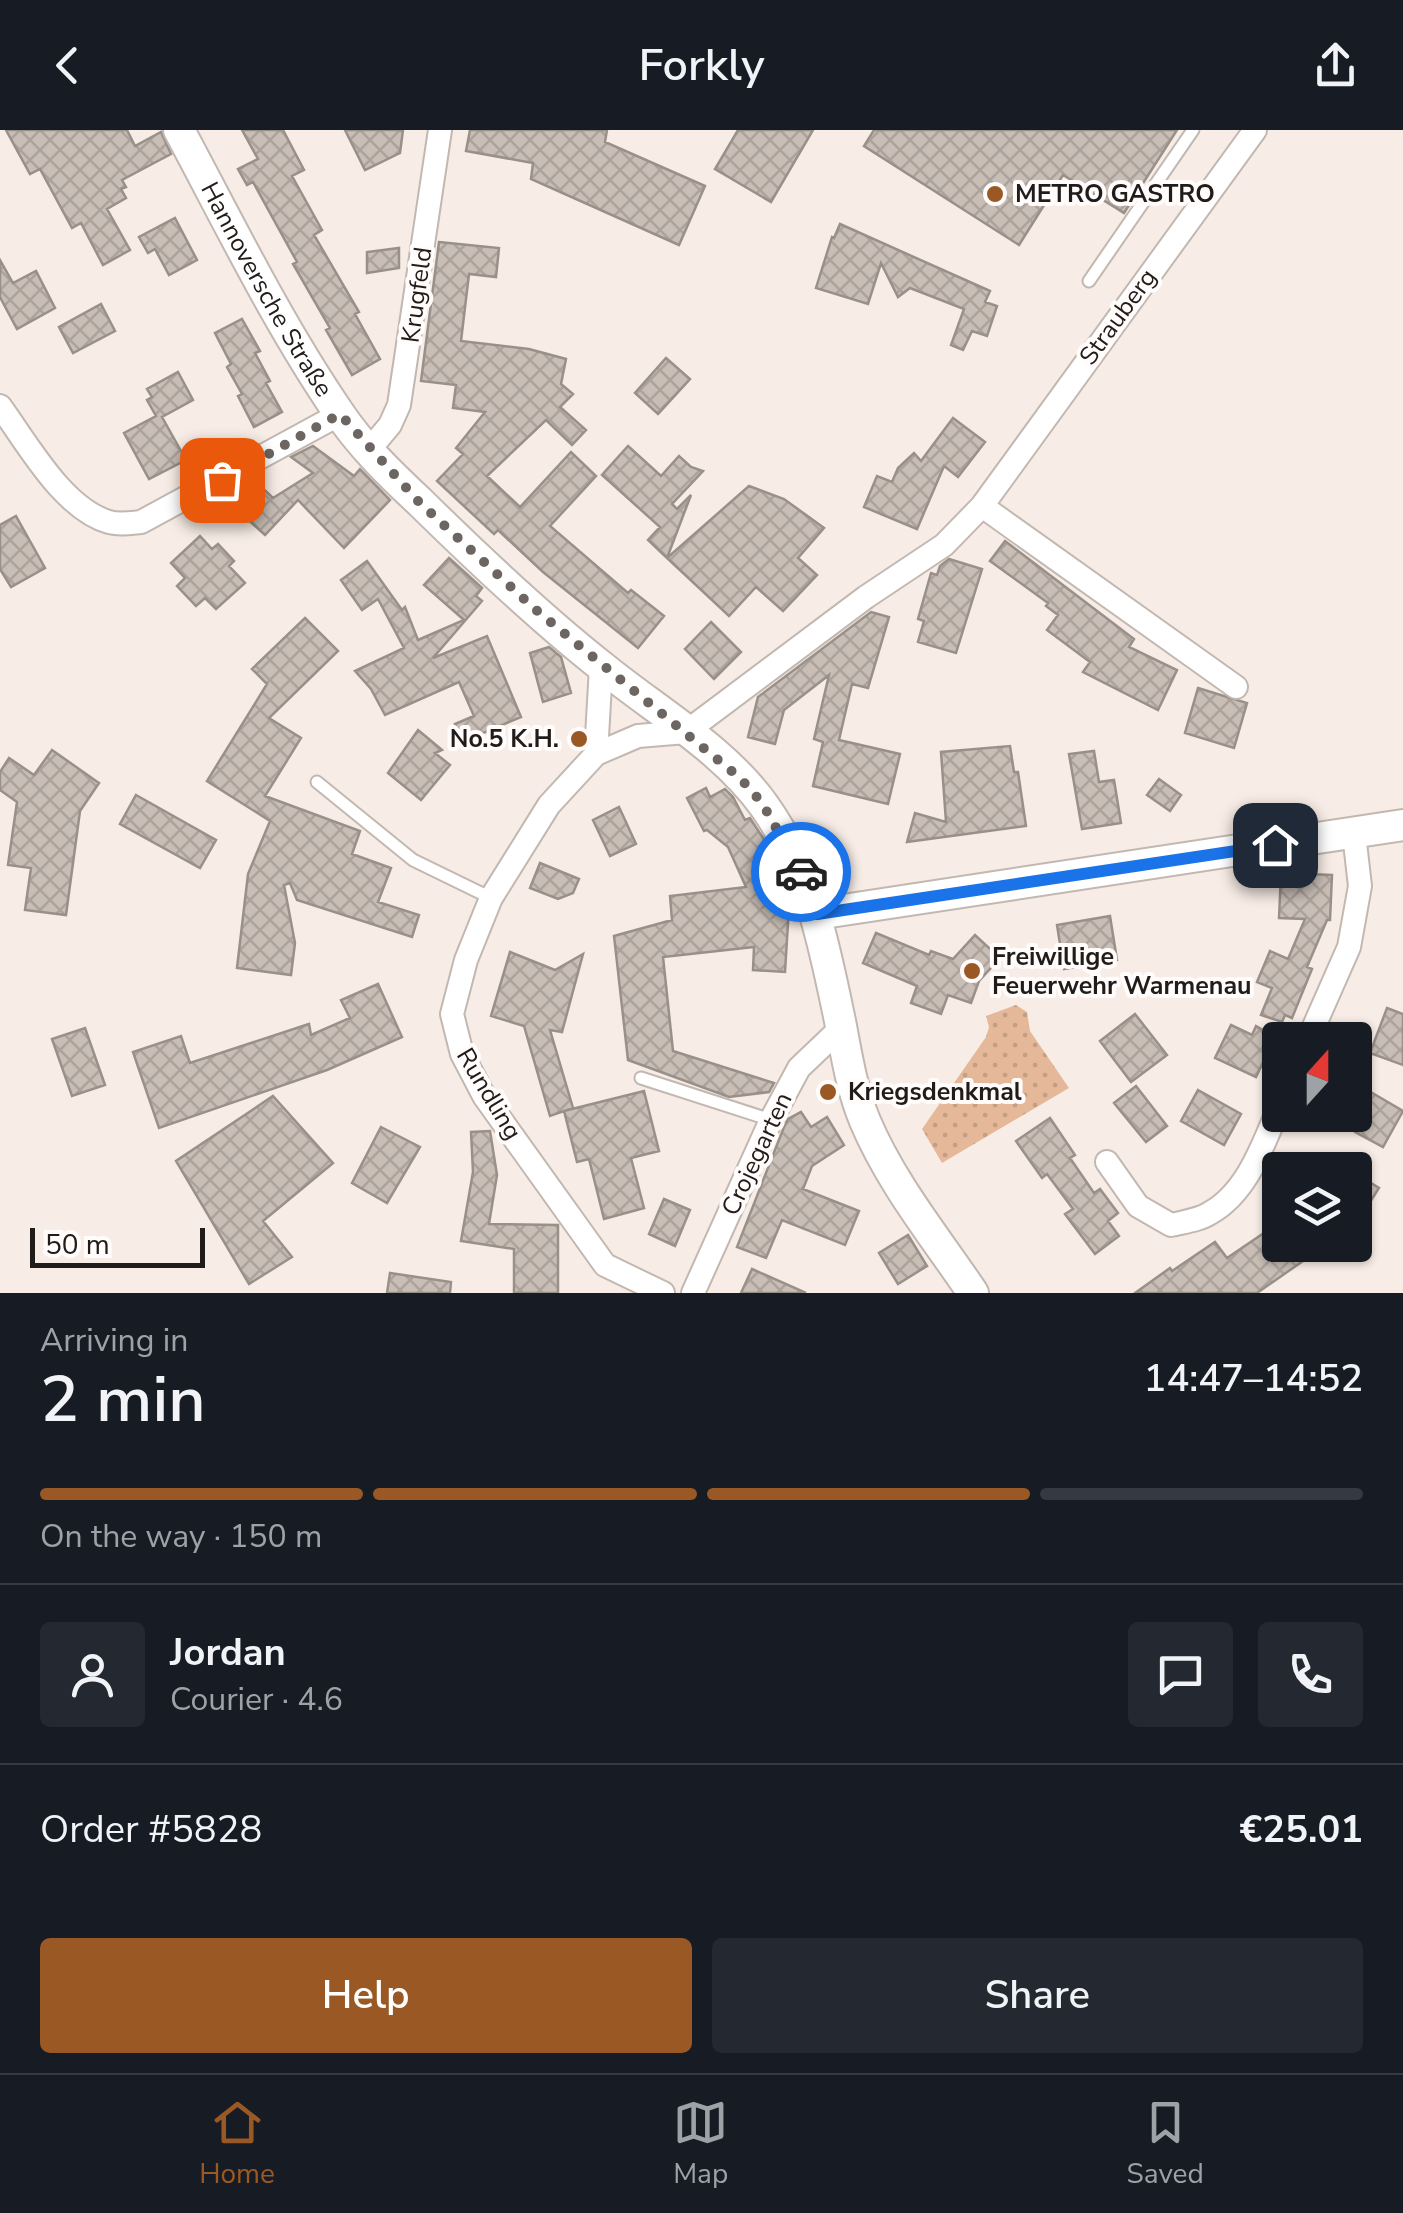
<!DOCTYPE html>
<meta charset="utf-8">
<style>
:root{--surface:#171b24;--page:#242831;--text:#f1f3f6;--muted:#9ea1a6;--line:#363941;--accent:#9a5924}
body{margin:0;font-family:"Nunito Sans",sans-serif;background:var(--page);color:var(--text);height:100vh;display:flex;flex-direction:column;font-size:38px;white-space:nowrap}
*{box-sizing:border-box;margin:0}
p{font-size:32px;color:var(--muted)}
.icon{flex:none;width:55px;height:55px;fill:none;stroke:currentColor;stroke-width:2;stroke-linecap:round;stroke-linejoin:round}
.map{position:relative;height:1163px;overflow:hidden}
.panel{display:flex;flex-direction:column;background:var(--surface);flex:1}
.panel>*{flex:none}
.needle{width:65px;rotate:21deg}
.fabs{position:absolute;left:1262px;top:892px;display:grid;gap:20px}
.fabs a{display:grid;place-items:center;width:110px;height:110px;border-radius:10px;background:var(--surface);box-shadow:0 2px 8px #0004;font-size:50px}
.scale{position:absolute;left:30px;bottom:25px;width:175px;box-sizing:border-box;padding-left:10px;border:5px solid #201c1a;border-top:0;font-size:28px;line-height:35px;white-space:nowrap;color:#201c1a;-webkit-text-stroke:8px #fffcfb;paint-order:stroke}
.pin{position:absolute;display:grid;place-items:center;width:85px;height:85px;color:#fff;margin:-42px;border-radius:20px;box-shadow:0 5px 15px #0006}
.courier{position:absolute;display:grid;place-items:center;width:100px;height:100px;margin:-50px;border:8px solid #1a73e8;border-radius:50%;background:#fff;color:#222;box-shadow:0 2px 12px #0007}
.overview em{font-style:normal;font-weight:600}
.overview div{display:flex;flex-direction:column-reverse}
.overview{display:flex;align-items:center;justify-content:space-between;height:170px;padding:0 40px}
h1{font-size:65px;font-weight:600;line-height:75px}
.bar{display:grid;grid-template-columns:repeat(4,1fr);gap:15px 10px;align-content:center;height:120px;padding:0 40px}
.bar i{height:12px;border-radius:8px;background:var(--line)}
.bar .on{background:var(--accent)}
.bar p{grid-column:span 4}
.line{display:flex;align-items:center;gap:25px;padding:0 40px;border-top:2px solid var(--line)}
.line div{flex:1}
.round{display:grid;place-items:center;flex:none;width:105px;height:105px;border-radius:10px;background:var(--page)}
.button{display:flex;gap:20px;margin-top:auto;padding:20px 40px}
.button a{flex:1;height:115px;border-radius:10px;background:var(--accent);color:#fff;font-size:40px;font-weight:600;line-height:115px;text-align:center}
.button a+a{background:var(--page);color:var(--text)}
header{display:flex;justify-content:space-between;align-items:center;height:130px;padding:0 40px;background:var(--surface);font-size:45px;font-weight:600}
.tab-bar{display:flex;justify-content:space-around;align-items:center;height:140px;border-top:2px solid var(--line);background:var(--surface);font-size:28px;color:var(--muted)}
.tab-bar a{display:grid;justify-items:center;gap:5px}
.tab-bar .on{color:var(--accent)}
.map>svg:first-child{display:block}
</style>
<header><svg class="icon" aria-label="back" viewBox="0 0 24 24"><path d="M15 5l-7 7 7 7"/></svg>Forkly<svg class="icon" aria-label="share" viewBox="0 0 24 24"><path d="M12 15V3M7 8l5-5 5 5M5 13v7h14v-7"/></svg></header>
<div class="map">
<svg width="1403" height="1163" viewBox="0 0 1403 1163">
<defs>
<pattern id="park-dots" width="8" height="8" patternUnits="userSpaceOnUse" patternTransform="scale(2.5)"><rect width="8" height="8" fill="#e5b899"/><path d="M2 2h.1M6 6h.1" fill="none" stroke="#c49e83" stroke-width="1.8" stroke-linecap="round"/></pattern>
<pattern id="building-cross-hatch" width="8" height="8" patternUnits="userSpaceOnUse" patternTransform="scale(2.5)"><rect width="8" height="8" fill="#c8beb6"/><path d="M0 0l8 8M0 8l8-8" fill="none" stroke="#aca39c"/></pattern>
</defs>
<rect width="100%" height="100%" fill="#f8ede6"/>
<path fill="url(#park-dots)" d="M1016 875 1027 882 1030 901 1069 958 942 1033 922 999 986 907 989 897 986 886Z"/>
<path fill="url(#building-cross-hatch)" stroke="#9a908a" stroke-width="2.5" d="M6 0H127L135 16 161 2 171 24 122 50 126 57 121 59 126 68 107 79 130 120 103 135 81 93 72 98 40 39 30 44Z
M242 0H283L304 40 292 46 322 100 314 105 359 182 355 184 380 229 352 245 326 200 330 198 293 134 297 132 253 52 247 55 238 39 258 29Z
M345 0H403L400 23 365 40Z
M470 0H607L605 12 705 56 679 115 531 49 533 33 466 21Z
M738 0H813L771 72 715 39Z
M874 0H1177L1124 83 1063 45 1019 115 864 16Z
M175 88 197 130 169 145 155 119 148 123 139 107Z
M840 94 990 161 985 172 997 176 987 206 972 201 963 220 951 215 964 179 910 158 898 167 881 133 868 174 816 158 832 107 834 108Z
M439 112 499 118 496 147 469 144 461 211 529 219 566 229 561 254 573 264 560 277 586 300 572 315 546 290 487 346 520 377 571 322 596 346 550 396 628 463 631 460 664 486 638 518 543 442 498 400 494 404 437 351 463 324 456 318 485 282 453 278 456 255 421 251Z
M399 118V138L367 143V122Z
M0 130 13 153 36 141 55 178 17 199 0 167Z
M101 174 115 201 73 223 59 197Z
M242 189 260 221 255 223 270 251 266 253 282 282 254 297 238 266 242 264 227 237 231 234 215 203Z
M666 228 690 249 658 284 635 263Z
M178 242 193 270 162 287 186 330 149 349 124 303 156 286 147 270 152 267 147 259Z
M953 288 985 312 958 347 944 336 917 399 864 377 877 346 892 352 898 338 914 323 921 331Z
M313 316 354 346 360 339 390 370 344 418 298 370 265 405 233 376 256 352 273 368 313 343 291 327Z
M628 316 661 346 679 326 691 337 703 341 672 374 677 379 691 365 667 428 648 410 660 397 602 345Z
M749 356 784 369 824 398 798 428 817 445 783 481 756 457 729 486 667 428Z
M16 386 45 438 11 457 0 439V395Z
M200 406 212 419 218 414 234 431 229 436 245 453 216 479 205 468 196 476 177 456 185 448 171 433Z
M1005 411 1134 509 1129 517 1177 540 1158 580 1083 542 1090 532 1047 500 1058 485 1046 476 1048 473 990 431Z
M449 428 482 458 476 466 482 471 433 528 487 506 521 587 462 612 455 594 474 586 459 552 385 585 371 559 355 541 404 518 378 469 362 480 341 450 367 431 402 480 405 477 418 510 464 490 424 455Z
M949 429 982 439 956 523 918 512 924 491 918 489 931 443 937 445 940 436Z
M871 482 889 487 868 558 852 554 839 610 900 624 888 674 813 656 823 612 814 609 829 545 784 580 775 614 748 607 758 567Z
M305 488 338 521 269 588 301 608 265 666 360 701 352 724 391 738 378 772 419 785 412 807 297 770 290 753 284 755 295 813 291 845 237 838 248 744 270 691 207 651 267 554 252 539Z
M711 492 741 522 714 549 685 519Z
M549 517 561 527 571 563 543 572 530 523Z
M1198 558 1247 573 1234 618 1185 603Z
M418 600 442 620 435 623 450 635 421 670 388 643Z
M1010 616 1014 642H1018L1026 696 907 712 915 683 946 692 941 622Z
M52 620 99 653 80 681 66 785 25 780 31 738 8 735 17 672 0 660V642L9 628 34 645Z
M1094 621 1099 652 1114 650 1121 693 1082 699 1069 624Z
M1159 649 1181 665 1170 681 1147 665Z
M706 658 710 667 725 659 733 667 745 690 750 688 765 711 782 748 791 777H789L785 842 753 840 754 817 663 827 673 921 774 953 769 962 729 967 628 930 614 806 672 790 670 766 746 757 728 717 707 700 704 701 687 668Z
M136 665 216 710 200 738 120 694Z
M619 677 636 714 610 726 593 690Z
M540 733 579 749 573 763 558 769 530 758Z
M1281 743 1332 745 1330 790H1327L1307 837 1312 839 1292 888 1285 885 1282 892 1261 885 1272 858 1257 852 1270 821 1288 829 1305 789 1279 788Z
M1110 786 1117 830 1064 839 1057 795Z
M876 803 929 825 931 821 953 829 975 805 1000 828 979 851 971 873 948 865 941 884 911 873 917 856 863 833Z
M510 822 555 840 583 824 562 902 550 900 573 978 550 986 524 896 491 886Z
M378 854 402 907 327 940 159 998 133 922 181 906 190 933 309 894 311 905 350 888 341 870Z
M1387 878 1403 884V935L1370 923Z
M1135 884 1167 925 1131 952 1100 911Z
M1231 895 1252 905 1256 896 1275 907 1256 947 1215 928Z
M85 898 105 955 72 966 52 909Z
M1136 956 1167 996 1146 1012 1114 973Z
M1198 960 1241 984 1224 1015 1181 991Z
M644 961 659 1021 631 1028 644 1078 604 1089 589 1029 577 1032 564 981Z
M1369 961 1403 981 1383 1017 1355 1002V986Z
M273 966 333 1033 263 1091 292 1127 249 1154 176 1031Z
M801 982 811 997 827 987 844 1015 812 1036 803 1059 859 1081 845 1115 782 1090 766 1128 737 1117 784 997 788 989Z
M1050 988 1075 1025 1070 1028 1094 1063 1100 1059 1118 1083 1108 1091 1119 1106 1095 1124 1065 1084 1073 1079 1047 1044 1042 1048 1016 1011Z
M381 997 420 1017 387 1073 352 1053Z
M490 1001 497 1045 489 1094 558 1095V1163H514V1119L461 1111 473 1042 471 1002Z
M1355 1043 1379 1058 1355 1096Z
M664 1069 690 1080 675 1116 649 1104Z
M1280 1092V1115H1326L1257 1163H1135L1170 1138 1172 1141 1215 1112 1227 1128Z
M908 1105 927 1136 898 1154 879 1123Z
M752 1139 806 1163H741Z
M390 1143 451 1152 450 1163H387Z"/>
<g fill="none" stroke-linecap="round" stroke-linejoin="round">
<defs>
<path id="lane" d="M1089 151 1193 0
M317 652 413 730 491 768
M641 948 771 990"/>
<path id="street" d="M0 276C27 313 63 379 109 392 119 395 130 393 141 392L340 284
M369 320 390 295 399 275 440 0
M982 376 1236 557
M596 624 601 537
M1308 910 1349 817 1360 756 1354 704
M1107 1032 1138 1076 1171 1095C1183 1092 1200 1090 1210 1083 1248 1062 1264 1012 1280 975
M663 1163 605 1135 484 966 462 924 452 884 466 830 491 768 549 675 596 624 638 606 686 602 866 467 944 415 982 376 1255 0
M693 1163 771 990 799 938 841 898"/>
<g id="secondary">
<path id="s1" d="M179 0C230 95 278 194 339 283 361 316 391 345 420 372 479 430 540 488 605 539 658 582 725 620 765 677 811 742 825 819 841 896 847 928 852 960 865 991 891 1053 936 1108 973 1163"/>
<path d="M817 784 1403 695"/>
</g>
</defs>
<use href="#lane" stroke="#c2b8b1" stroke-width="15"/>
<use href="#street" stroke="#c2b8b1" stroke-width="26"/>
<use href="#secondary" stroke="#c2b8b1" stroke-width="34"/>
<use href="#lane" stroke="#fff" stroke-width="11"/>
<use href="#street" stroke="#fff" stroke-width="22"/>
<use href="#secondary" stroke="#fff" stroke-width="30"/>
</g>
<g fill="none" stroke-linecap="round" stroke-linejoin="round">
<path stroke="#6c6561" stroke-width="10" stroke-dasharray="0 18" d="M222 350 340 284 419 372 536 480 740 648 762 673 801 742"/>
<path stroke="#1a73e8" stroke-width="12" d="M801 742 817 784 1275 715"/>
</g>
<g fill="#9a5924" stroke="#fffcfb" stroke-width="4">
<circle cx="995" cy="64" r="10"/>
<circle cx="579" cy="609" r="10"/>
<circle cx="972" cy="841" r="10"/>
<circle cx="828" cy="962" r="10"/>
</g>
<g text-anchor="middle" dominant-baseline="central" stroke-width="8" stroke-linejoin="round" paint-order="stroke">
<g font-size="25" font-weight="bold" fill="#201c1a" stroke="#fffcfb" text-anchor="start">
<text x="1015" y="64">METRO GASTRO</text>
<text x="559" y="609" text-anchor="end">No.5 K.H.</text>
<text x="992" y="827">Freiwillige<tspan x="992" dy="29">Feuerwehr Warmenau</tspan></text>
<text x="848" y="962">Kriegsdenkmal</text>
</g>
<g font-size="25" fill="#201c1a" stroke="#fffcfb">
<text stroke="none"><textPath href="#s1" startOffset="182">Hannoversche Straße</textPath></text>
<text transform="translate(417 165) rotate(-82)">Krugfeld</text>
<text transform="translate(1118 187) rotate(-54)">Strauberg</text>
<text transform="translate(489 964) rotate(59)">Rundling</text>
<text transform="translate(757 1024) rotate(-65)">Crojegarten</text>
</g>
</g>
</svg>
<div class="fabs">
<a><svg class="needle" viewBox="-14 -14 28 28"><path d="M0-13l5 13h-10z" fill="#e53935"/><path d="M0 13l5-13h-10z" fill="#9ea1a6"/></svg></a>
<a><svg class="icon" aria-label="layers" viewBox="0 0 24 24"><path d="M12 4l9 5-9 5-9-5zM3 14l9 5 9-5"/></svg></a>
</div>
<div class="scale">50 m</div>
<div class="pin" style="left:222px;top:350px;background:#ea580c"><svg class="icon" aria-label="bag" viewBox="0 0 24 24"><path d="M5 8h14l-1 12H6zM9 8a3 3 0 0 1 6 0"/></svg></div>
<div class="pin" style="left:1275px;top:715px;background:#1f2937"><svg class="icon" aria-label="home" viewBox="0 0 24 24"><path d="M3 11l9-7 9 7M6 9v11h12V9"/></svg></div>
<div class="courier" style="left:801px;top:742px"><svg class="icon" aria-label="car" viewBox="0 0 24 24"><path d="M5 17H2v-5l4-1 3-4h7l3 4 3 1v5h-3M9 17h6M6 11h13"/><circle cx="7" cy="17" r="2"/><circle cx="17" cy="17" r="2"/></svg></div>
</div>
<section class="panel">
<div class="overview"><div><h1>2 min</h1><p>Arriving in</p></div><em>14:47–14:52</em></div>
<div class="bar"><i class="on"></i><i class="on"></i><i class="on"></i><i></i><p>On the way · 150 m</p></div>
<div class="line" style="height:180px"><a class="round"><svg class="icon" aria-label="person" viewBox="0 0 24 24"><circle cx="12" cy="8" r="4"/><path d="M4 21q1-7 8-7t8 7"/></svg></a><div><b>Jordan</b><p>Courier · 4.6</p></div><a class="round"><svg class="icon" aria-label="chat" viewBox="0 0 24 24"><path d="M4 5h16v11H9l-5 4z"/></svg></a><a class="round"><svg class="icon" aria-label="phone" viewBox="0 0 24 24"><path d="M5 4h4l2 5-3 2q2 4 5 5l2-3 5 2v4C11 20 4 13 5 4z"/></svg></a></div>
<div class="line" style="height:130px"><div>Order #5828</div><b>€25.01</b></div>
<div class="button"><a>Help</a><a>Share</a></div>
</section>
<nav class="tab-bar">
<a class="on"><svg class="icon" aria-label="home" viewBox="0 0 24 24"><path d="M3 11l9-7 9 7M6 9v11h12V9"/></svg>Home</a>
<a><svg class="icon" aria-label="map" viewBox="0 0 24 24"><path d="M3 6l6-2 6 2 6-2v14l-6 2-6-2-6 2zM9 4v14M15 6v14"/></svg>Map</a>
<a><svg class="icon" aria-label="saved" viewBox="0 0 24 24"><path d="M7 4h10v16l-5-4-5 4z"/></svg>Saved</a>
</nav>
